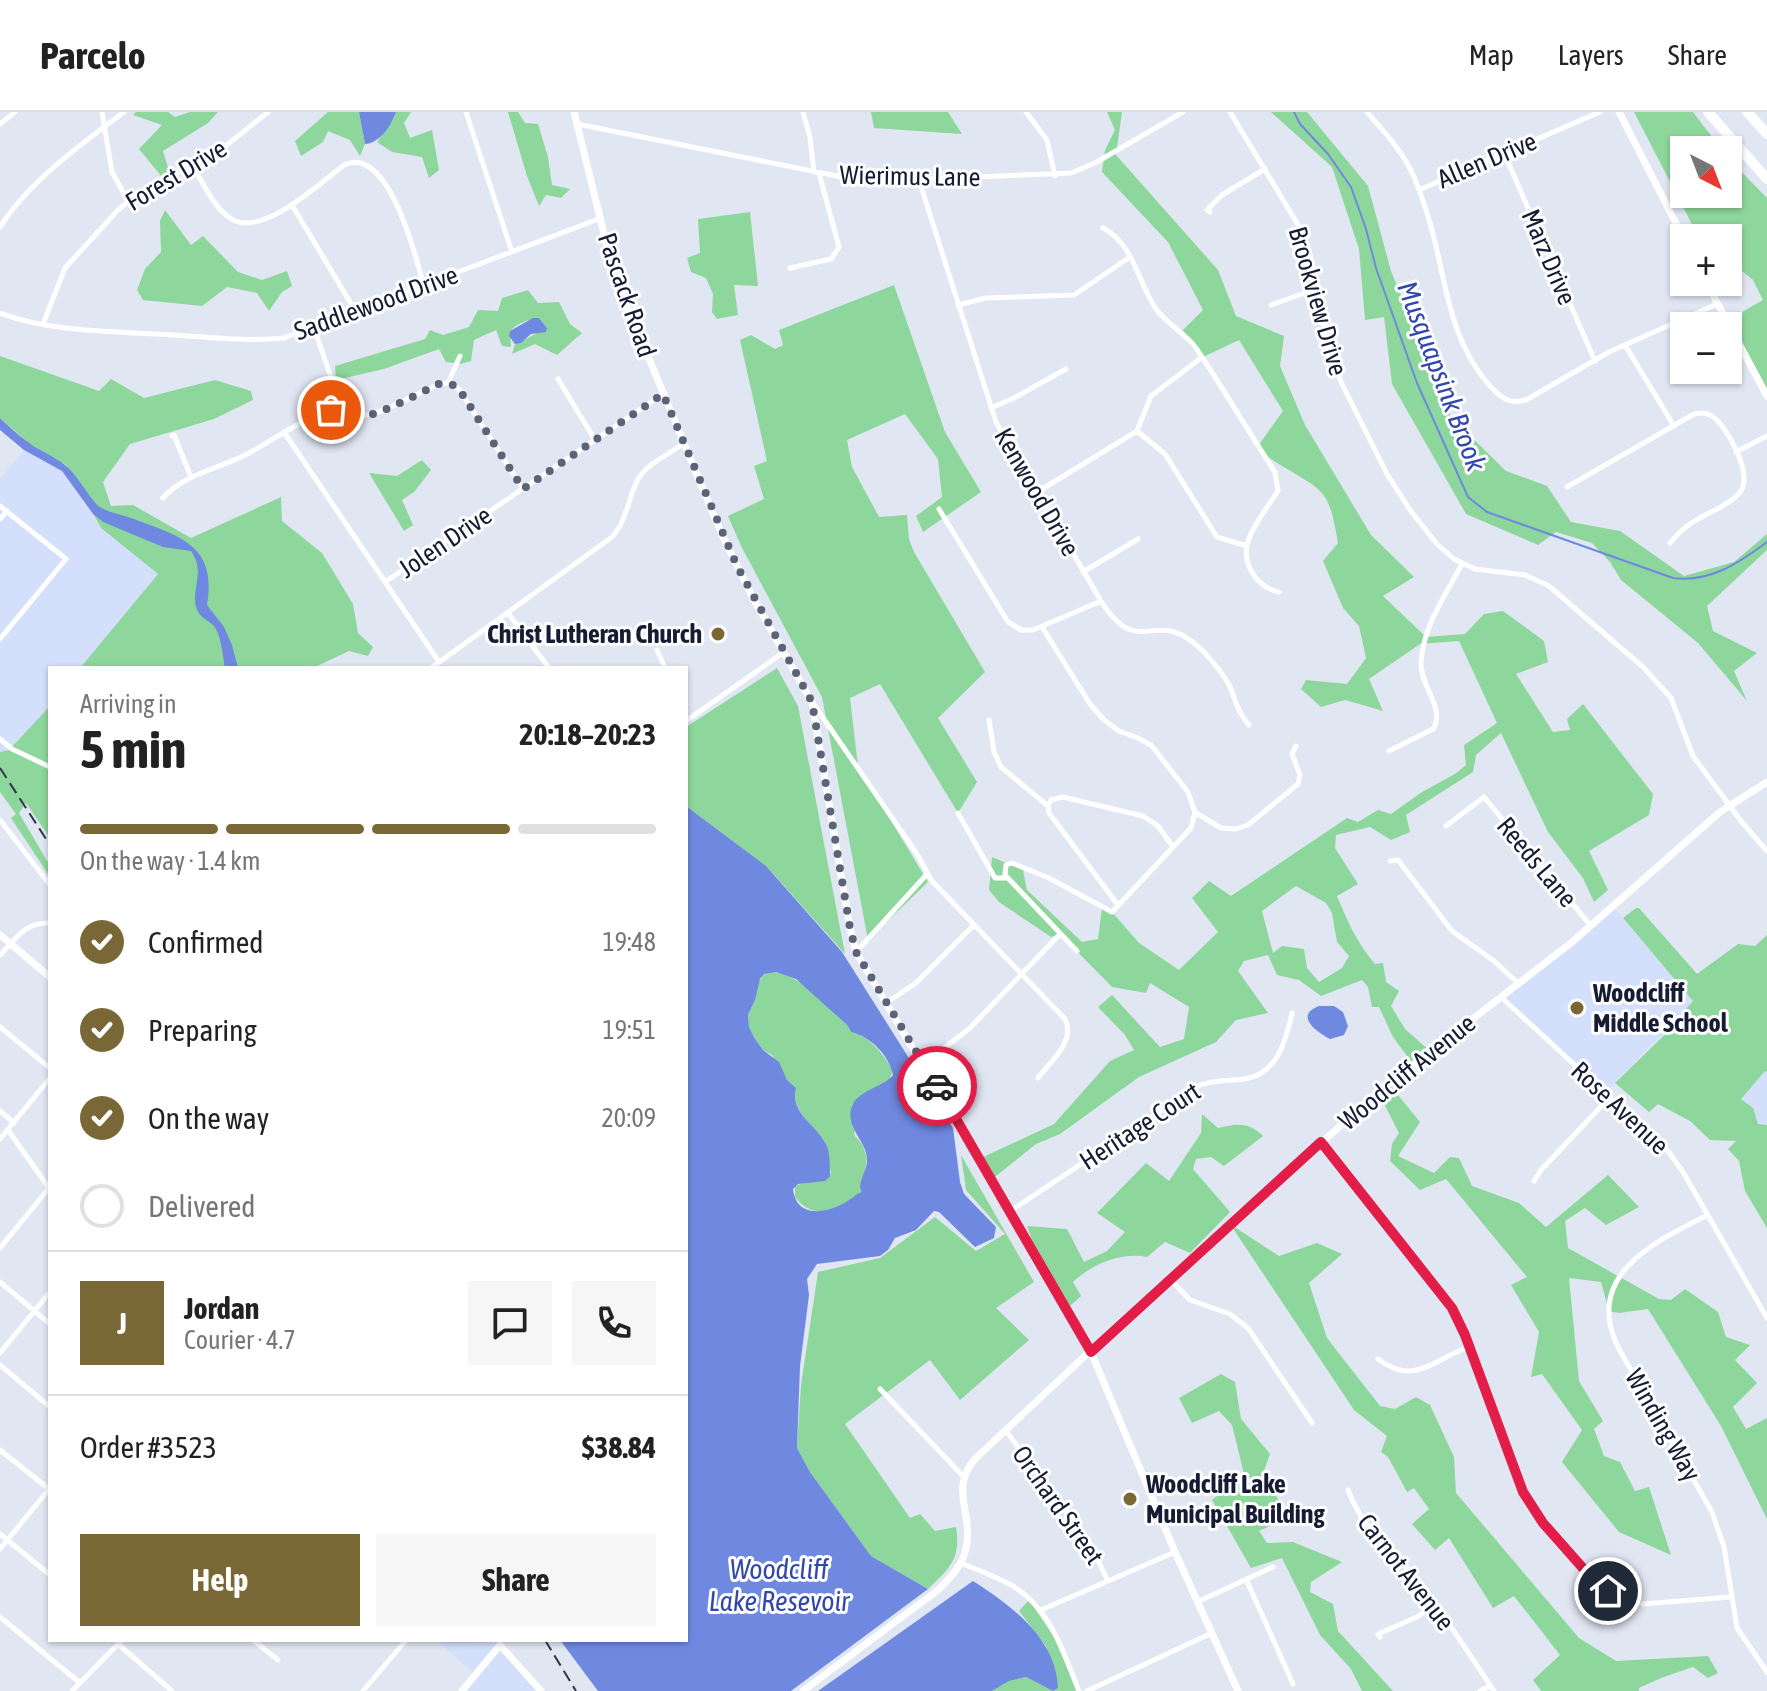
<!DOCTYPE html>
<meta charset="utf-8">
<style>
:root{--surface:#fff;--page:#f6f6f6;--text:#222;--muted:#767676;--line:#e0e0e0;--accent:#796735}
body{margin:0;font-family:"Asap Condensed",sans-serif;background:var(--page);color:var(--text);height:100vh;display:flex;flex-direction:column;font-size:30px;white-space:nowrap}
*{box-sizing:border-box;margin:0}
p{font-size:26px;color:var(--muted)}
.icon{flex:none;width:44px;height:44px;fill:none;stroke:currentColor;stroke-width:2;stroke-linecap:round;stroke-linejoin:round}
.map{position:relative;flex:1;overflow:hidden}
.details{position:absolute;left:48px;top:554px;width:640px;height:976px;display:flex;flex-direction:column;background:var(--surface);border-radius:0px;box-shadow:0 2px 6px #0004}
.details>*{flex:none}
.needle{width:52px;rotate:138deg}
.tools{position:absolute;left:1670px;top:24px;display:grid;gap:16px}
.tools a{display:grid;place-items:center;width:72px;height:72px;border-radius:0px;background:var(--surface);box-shadow:0 2px 6px #0004;font-size:40px}
.pin{position:absolute;display:grid;place-items:center;width:68px;height:68px;color:#fff;margin:-34px;border:4px solid #fff;border-radius:50%;box-shadow:0 2px 8px #0007}
.courier{position:absolute;display:grid;place-items:center;width:80px;height:80px;margin:-40px;border:6px solid #e11d48;border-radius:50%;background:#fff;color:#222;box-shadow:0 2px 10px #0007}
.summary em{font-style:normal;font-weight:700}
.summary div{display:flex;flex-direction:column-reverse}
.summary{display:flex;align-items:center;justify-content:space-between;height:136px;padding:0 32px}
h1{font-size:52px;font-weight:700;line-height:60px}
.bar{display:grid;grid-template-columns:repeat(4,1fr);gap:12px 8px;align-content:center;height:96px;padding:0 32px}
.bar i{height:10px;border-radius:6px;background:var(--line)}
.bar .on{background:var(--accent)}
.bar p{grid-column:span 4}
.line{display:flex;align-items:center;gap:20px;padding:0 32px;border-top:2px solid var(--line)}
.line div{flex:1}
.round{display:grid;place-items:center;flex:none;width:84px;height:84px;border-radius:0px;background:var(--page)}
ol{padding:0 32px;list-style:none}
li{display:flex;align-items:center;gap:24px;height:88px}
li p{margin-inline-start:auto}
li .icon{padding:8px;border-radius:50%;background:var(--accent);color:#fff;stroke-width:4}
li:last-child{color:var(--muted)}
li i{width:44px;height:44px;border:4px solid var(--line);border-radius:50%}
.action{display:flex;gap:16px;margin-top:auto;padding:16px 32px}
.action a{flex:1;height:92px;border-radius:0px;background:var(--accent);color:#fff;font-size:32px;font-weight:700;line-height:92px;text-align:center}
.action a+a{background:var(--page);color:var(--text)}
header{display:flex;align-items:center;gap:48px;box-sizing:border-box;height:112px;padding:0 40px;background:var(--surface);border-bottom:2px solid var(--line)}
header strong{font-size:38px}
nav{display:flex;gap:44px;margin-inline-start:auto;font-size:28px}
.map>svg:first-child{display:block}
</style>
<header>
<strong>Parcelo</strong>
<nav><a>Map</a><a>Layers</a><a>Share</a></nav>
</header>
<div class="map">
<svg width="1767" height="1579" viewBox="0 0 1767 1579">
<rect width="100%" height="100%" fill="#e1e6f3"/>
<path fill="#d4dffb" d="M24 338 62 359 101 416 158 462 80 556H50V594L9 638 0 640V367Z
M1613 795 1696 892 1648 936 1605 981 1501 885Z
M1765 958 1767 960V1013L1758 1012 1753 996 1741 987Z
M436 1528H496L541 1579H468L464 1576 475 1562Z"/>
<path fill="#8ed79c" fill-rule="evenodd" d="M136 0H168L175 5 190 0H218L208 11 163 39 170 62 162 65 139 37 162 13 133 3Z
M328 0H359L365 32 360 44 350 28 328 19 323 30 301 44 295 29Z
M396 0H411L404 11 410 26 432 18 439 58 429 66 422 45 392 40 377 30 393 8Z
M508 0H518L525 11 538 12 548 45 552 73 570 77 561 86 546 83 539 94 527 64Z
M871 0H948L962 22 874 16Z
M1107 0H1122L1116 43 1218 158 1236 204 1284 224 1280 254 1305 313 1371 423 1414 465 1383 484 1426 525 1465 522 1484 502 1503 499 1544 529 1548 550 1516 562 1553 620 1570 618 1567 607 1583 592 1653 682 1649 703 1589 739 1608 778 1594 790 1583 766 1548 720 1501 621 1476 643 1473 660 1406 703 1410 720 1391 728 1370 715 1336 723 1335 736 1358 772 1337 784C1348 810 1357 831 1375 852L1383 851 1386 870 1399 879 1391 894 1405 917 1430 939 1413 952 1393 925 1379 895H1372L1368 875 1362 868 1321 884 1299 868 1277 863 1268 843 1244 849 1238 859 1268 901 1236 908 1216 930 1139 965 1060 1022 1036 1032 991 1068 979 1047 1054 1012 1110 949 1134 938 1125 923 1098 895 1112 883 1160 935 1184 927 1189 895 1150 871 1146 881 1112 875 1060 822 1051 825 999 790 989 778 992 745 1023 758 1027 778 1082 830 1098 827 1102 796 1112 800 1139 831 1179 858 1218 820 1192 786 1209 769 1231 784 1347 706 1358 710 1378 698 1391 702 1422 680 1455 662 1466 653 1464 633 1497 611 1459 529 1420 532 1369 567 1383 599 1345 588 1321 595 1301 577 1306 568 1347 572 1366 546 1359 514 1343 496 1323 449 1338 431C1329 380 1327 380 1282 354 1272 348 1265 344 1258 334L1283 299 1239 228 1201 246 1180 221 1203 198 1168 130 1102 60 1105 38 1115 18ZM1296 774 1326 791 1332 801 1337 830 1349 844 1342 856 1319 870 1307 856 1304 837 1282 834 1273 841 1262 799Z
M1271 0H1307L1368 74 1391 159 1451 305 1506 359 1547 374 1571 410 1620 419 1684 464 1734 450 1767 422V438L1707 494 1713 519 1757 541 1734 559 1747 589 1698 531 1621 468 1610 450 1592 431 1556 420 1538 433 1466 402 1392 272 1384 205 1365 208 1359 137 1332 55Z
M1634 0H1693L1722 38H1684V82H1728V46L1767 86V284L1726 209 1763 188 1753 168 1736 154 1728 158V126H1699Z
M165 98 191 133 203 124 238 160 262 168 287 159 292 174 282 180 269 199 257 181 227 175 202 194 143 188 137 178 145 157 161 140 160 109Z
M750 100 758 174 734 173 738 203 717 207 712 200 713 182 706 166 691 160 687 146 700 141 698 107Z
M894 173 945 320 981 380 923 420 916 404 942 385 938 347 905 302 847 328 852 355 879 405 907 403 909 427 914 440 985 560 938 606 977 670 958 701 880 572 850 586 858 654 928 770 868 828 822 585 741 434 728 404 764 387 754 354 767 349 740 228 751 223 775 237 783 233 779 218Z
M528 178 538 191 559 190 570 212 582 221 557 243 535 232 512 242 515 232C520 232 538 219 547 216L539 206C528 208 519 210 510 219L511 235 502 234 496 218 474 228 471 249 460 252 446 250 439 237 384 257 336 268 335 254 425 227 430 218 443 223 469 215 478 198 498 199 502 186Z
M0 244 99 279 111 267 144 286 215 268 251 279 253 288 214 307 130 332 103 370 111 394 133 393 191 426 281 385 282 409 322 441 353 492 358 521 373 535 368 544 349 539 313 556H80L158 462 101 416 66 353 29 331 0 306Z
M422 348 431 358 414 380 402 388 413 413 404 419 369 361 397 364Z
M777 556 798 594 845 842 769 757 686 694V615Z
M50 594V721L48 723 26 691 19 701 50 754V765L11 706 16 702 0 680V640L9 638Z
M1636 796H1639L1697 862 1738 832 1755 834 1767 823V960L1765 959 1741 987 1753 996 1758 1012 1767 1013V1116L1745 1079 1739 1049 1728 1037 1736 1029 1710 1028 1690 1009 1658 992 1649 1000 1615 971 1688 900 1686 897 1693 889 1623 806Z
M770 860C801 860 825 896 848 914L851 920C871 925 882 941 893 958L890 966 851 999 855 1024 862 1032 867 1046 861 1082C838 1093 817 1113 795 1085V1074L831 1061C829 1053 828 1035 825 1030 813 1013 791 999 796 976L787 968 772 943 763 938 755 927 749 915 748 903 755 888 757 873 764 862Z
M1389 972 1420 1010 1398 1044 1434 1061 1450 1045 1459 1046 1472 1074 1519 1091 1546 1115 1608 1063 1639 1095 1606 1113 1585 1096 1565 1109 1568 1136 1659 1187 1671 1188 1685 1177 1718 1200 1726 1225 1750 1233 1735 1248 1757 1271 1733 1295 1746 1317 1767 1306V1407L1721 1314 1648 1197 1619 1201 1609 1199 1601 1170 1569 1166 1579 1269 1603 1309 1594 1317 1604 1344 1620 1350 1635 1379 1649 1375 1671 1443 1619 1420 1562 1350 1582 1318 1542 1262 1531 1265 1539 1220 1511 1173 1527 1165 1446 1067 1420 1078 1390 1049 1392 1032 1399 1021 1378 980Z
M1202 1002 1218 1016C1237 1012 1248 1009 1263 1024L1224 1054 1211 1045 1196 1047 1193 1057 1230 1100 1190 1141 1165 1130 1147 1145C1121 1140 1092 1152 1073 1170L1081 1184 1070 1194 1032 1128 1027 1114 1067 1117 1084 1150 1107 1139 1125 1120 1097 1101 1146 1051 1169 1069 1201 1021Z
M961 1043 1034 1170 996 1196 1029 1228 960 1288 930 1248 845 1312 910 1406 920 1402 935 1419 956 1415C961 1447 950 1456 928 1477L871 1444 810 1360 797 1336 801 1273 818 1160 880 1146 935 1105 976 1139 1005 1122 966 1078Z
M1230 1112 1279 1144 1317 1131 1342 1142 1309 1171 1327 1226 1380 1294 1395 1297 1416 1285 1430 1293 1454 1345 1456 1381 1579 1526 1616 1549 1708 1544 1718 1561 1708 1566 1693 1555 1661 1566 1639 1576V1579H1541L1533 1568 1560 1543 1514 1484 1493 1496 1449 1426 1435 1438 1412 1412 1429 1397 1414 1376 1407 1380 1388 1345 1381 1340 1387 1324 1354 1298Z
M1221 1262 1235 1270 1241 1307 1270 1342 1264 1359 1287 1406 1259 1419 1267 1431 1293 1430 1342 1450 1311 1470 1310 1480 1333 1492 1338 1519 1393 1579H1362L1351 1557 1320 1523 1282 1446 1251 1456 1212 1388 1244 1362 1232 1313 1219 1299 1192 1311 1179 1286Z
M1029 1488 1054 1525 1077 1579H992L1009 1569 1026 1565 1053 1579 1058 1576 1046 1534 1019 1499Z"/>
<path fill="#6f89e1" fill-rule="evenodd" d="M359 0H396C391 14 380 31 365 32Z
M533 206H539L547 216 546 220 531 222 521 231 515 232 509 224 510 219Z
M0 306C9 314 18 323 28 330 40 339 54 344 65 353 77 362 91 389 100 395 109 401 124 403 134 407 182 425 217 434 207 493L224 515 232 533 238 556H225C223 545 221 521 213 513 206 507 199 505 196 495 191 476 206 461 191 439L163 435 103 410 93 402 62 359 24 338 0 318Z
M686 694 766 754 842 840 953 1016 960 1070 964 1082 996 1115 994 1126 975 1135 939 1100 934 1099 916 1118 895 1126 888 1138 880 1144 817 1152 807 1167 809 1183 800 1254 797 1336 810 1360 871 1444 928 1477 791 1579H598L560 1528H686ZM776 860 796 867 848 914 851 920C871 925 889 943 893 963 883 975 860 978 853 992 842 1015 869 1030 867 1050 866 1058 861 1066 860 1074 860 1076 862 1078 861 1080 860 1082 858 1081 857 1082 840 1098 797 1113 793 1077L798 1072 825 1069 830 1064C830 1055 830 1039 826 1032 816 1012 790 1002 796 976L787 968 779 950 763 938 755 927 749 915 748 903 755 888 760 867 764 862Z
M1319 894H1334L1343 900 1348 914 1344 923 1330 927C1316 920 1294 903 1319 894Z
M973 1469C1012 1494 1056 1526 1058 1576L1053 1579 1026 1565 1009 1569 992 1579H818Z"/>
<g fill="none" stroke-linecap="round" stroke-linejoin="round">
<path stroke="#6f89e1" stroke-width="2" d="M1294 0 1300 12 1328 42 1351 75 1366 117 1376 156 1417 271 1468 385 1487 400 1673 466C1709 471 1739 451 1767 430"/>
<path stroke="#fff" stroke-width="5" d="M102 0 112 60 128 89
M466 0 512 140
M803 0 810 25 814 60
M1026 0 1047 28 1055 64
M1230 0 1300 116 1310 143 1324 217 1341 270 1387 362 1410 398 1437 432 1454 447 1475 457 1525 463 1549 474 1643 555 1671 586 1693 644 1741 709 1767 739
M1367 0C1384 20 1403 39 1414 65 1421 82 1427 100 1432 118 1447 174 1449 226 1489 273 1500 285 1509 293 1526 288L1609 240 1717 192
M0 12 15 0
M577 12 847 66 880 69 1071 61 1095 51 1183 0
M1504 41 1595 249
M193 55C203 70 214 96 230 106 260 128 320 71 344 53 389 32 416 146 424 174
M919 68 996 310 1101 489C1136 545 1152 501 1190 528 1204 538 1222 559 1230 575 1236 589 1238 601 1249 613
M1419 78 1600 0
M292 93 356 200
M1210 100 1207 98 1222 83 1265 57
M0 115C29 70 81 32 124 0
M1103 116C1134 132 1138 171 1156 197 1167 212 1185 221 1196 236 1223 276 1248 319 1275 360L1278 379C1269 393 1257 408 1250 424 1239 448 1255 475 1279 480
M790 156 831 147 839 135 819 61
M958 193 986 186 1074 183 1130 145
M1271 193 1316 177
M0 201C54 221 116 219 172 223 209 225 247 230 284 226L601 106
M43 212 65 156 119 97 139 81 218 40 268 0
M314 216 342 297
M1625 233 1674 314
M558 267 595 328
M448 271 459 277 523 377
M448 271 460 244
M991 296 1014 286 1066 257
M1137 319 1165 342 1217 425 1247 434
M284 320 439 550
M172 324 174 323 191 365
M1736 340 1767 324
M1567 375 1694 302C1701 301 1706 300 1712 304 1727 314 1754 363 1740 380 1730 393 1707 401 1693 410 1684 415 1677 423 1670 431
M1036 381 1137 319 1151 284 1201 246
M163 386C185 361 220 357 249 341 276 326 301 308 330 298 343 294 353 305 366 303 384 301 420 280 439 272L448 271
M0 394 66 447 0 527
M939 397 1008 510 1021 518H1033L1101 489
M0 407 7 399
M1083 460 1138 427
M385 470 663 282
M508 501 549 556
M1042 515 1090 592 1104 608 1119 619 1138 626 1151 633 1188 680 1195 700 1191 716 1112 800 1049 766 1012 751 1006 753 1005 763 1077 839
M657 538 665 556
M431 556 612 425C627 409 628 386 638 367 648 351 669 342 683 332
M815 594 917 742 932 769 1065 907C1076 929 1051 949 1038 966
M989 608 994 640 1001 655 1048 694
M686 609 784 540
M0 627 12 637 50 655
M1389 639 1433 617C1446 597 1420 574 1421 551 1423 514 1445 484 1462 452
M958 701 995 766H1008
M1196 701 1221 716 1236 717 1248 713 1298 672 1300 663 1292 642 1296 634
M0 708 50 773
M1446 714 1484 685 1591 814
M1390 749 1398 748 1452 819 1494 849 1519 872
M1118 793 1049 701 1048 694 1051 688 1063 685 1143 704 1158 714 1173 735
M856 840 927 762
M0 843C18 825 23 811 50 811
M1501 885 1668 1039 1683 1060 1767 1206
M886 891 916 871 974 813
M0 915 50 956
M923 952 970 916 1060 822
M0 999 14 1011
M8 1018 49 1076
M0 1027 50 966
M1322 1031 1452 1196 1465 1223 1523 1380 1543 1411 1589 1463 1608 1479 1643 1492 1731 1485
M1534 1069 1541 1058 1610 985
M1009 1100 1200 973C1215 968 1228 969 1244 967 1277 963 1286 929 1292 901
M1706 1104C1653 1130 1582 1165 1619 1237L1712 1400 1724 1435 1737 1516 1767 1560
M0 1136 49 1076
M1170 1167 1190 1188 1230 1202 1248 1216 1312 1311
M0 1170 50 1212
M0 1241 50 1180
M1378 1247C1415 1275 1433 1247 1469 1235
M0 1253 50 1295
M880 1277 963 1364
M1006 1319 1088 1428 1108 1469
M0 1338 49 1377
M1348 1378C1366 1425 1396 1439 1424 1476 1448 1509 1471 1545 1494 1579
M0 1422 50 1463
M0 1437 50 1376
M961 1451C978 1458 997 1465 1013 1474 1051 1497 1063 1540 1079 1579
M1246 1467 1293 1572
M1197 1490 1273 1455
M1041 1498 1175 1440
M0 1505 80 1571
M1380 1525 1378 1522 1417 1505 1435 1493
M253 1528 278 1548
M118 1532 172 1579
M72 1579 122 1528
M363 1579 406 1528
M1087 1579 1212 1521
M1480 1579 1490 1574"/>
<path stroke="#fff" stroke-width="7" d="M574 0 610 146 621 179 722 423 753 486 812 590 850 816 856 840 1091 1240 1175 1440 1238 1579
M0 823 50 865"/>
<path stroke="#fff" stroke-width="7" d="M1619 0 1684 127
M1706 170 1767 284
M462 1579 500 1533 541 1579
M803 1579 938 1478C950 1466 963 1453 966 1436 974 1402 948 1376 976 1346L1118 1213 1378 980 1571 831 1720 700 1767 670"/>
<path stroke="#fff" stroke-width="10" d="M1708 0 1767 67
M1747 0 1767 22"/>
<path stroke="#31374d" stroke-width="2" stroke-dasharray="12 6" stroke-linecap="butt" d="M0 656 50 733
M545 1528 576 1579"/>
</g>
<g fill="none" stroke-linecap="round" stroke-linejoin="round">
<path stroke="#5c6376" stroke-width="8" stroke-dasharray="0 14.4" d="M331 298C343 296 351 303 362 304 379 304 422 279 439 272H451L459 277 523 377 663 282 737 454 812 590 850 816 856 840 937 974"/>
<path stroke="#e11d48" stroke-width="10" d="M937 974 1091 1240 1321 1030 1452 1196 1465 1223 1523 1380 1543 1411 1589 1463 1608 1479"/>
</g>
<g fill="#796735" stroke="#fff" stroke-width="3">
<circle cx="718" cy="522" r="8"/>
<circle cx="1577" cy="896" r="8"/>
<circle cx="1130" cy="1387" r="8"/>
</g>
<g text-anchor="middle" dominant-baseline="central" stroke-width="6" stroke-linejoin="round" paint-order="stroke">
<g font-size="26" fill="#151c33" stroke="#fff">
<text transform="translate(1487 48) rotate(-23)">Allen Drive</text>
<text transform="translate(176 63) rotate(-31)">Forest Drive</text>
<text transform="translate(910 64) rotate(1)">Wierimus Lane</text>
<text transform="translate(1549 145) rotate(67)">Marz Drive</text>
<text transform="translate(627 183) rotate(71)">Pascack Road</text>
<text transform="translate(1318 189) rotate(74)">Brookview Drive</text>
<text transform="translate(376 191) rotate(-20)">Saddlewood Drive</text>
<text transform="translate(1037 380) rotate(60)">Kenwood Drive</text>
<text transform="translate(445 430) rotate(-34)">Jolen Drive</text>
<text transform="translate(1537 750) rotate(50)">Reeds Lane</text>
<text transform="translate(1407 960) rotate(-39)">Woodcliff Avenue</text>
<text transform="translate(1620 996) rotate(43)">Rose Avenue</text>
<text transform="translate(1140 1014) rotate(-33)">Heritage Court</text>
<text transform="translate(1663 1313) rotate(60)">Winding Way</text>
<text transform="translate(1058 1393) rotate(55)">Orchard Street</text>
<text transform="translate(1406 1460) rotate(52)">Carnot Avenue</text>
</g>
<g font-size="26" font-weight="bold" fill="#151c33" stroke="#fff" text-anchor="start">
<text x="702" y="522" text-anchor="end">Christ Lutheran Church</text>
<text x="1593" y="881">Woodcliff<tspan x="1593" dy="30">Middle School</tspan></text>
<text x="1146" y="1372">Woodcliff Lake<tspan x="1146" dy="30">Municipal Building</tspan></text>
</g>
<g font-size="28" font-style="italic" fill="#3247ad" stroke="#fff">
<text transform="translate(1442 264) rotate(69)">Musquapsink Brook</text>
<text x="779" y="1457">Woodcliff<tspan x="779" dy="32">Lake Resevoir</tspan></text>
</g>
</g>
</svg>
<div class="tools">
<a><svg class="needle" viewBox="-14 -14 28 28"><path d="M0-13l5 13h-10z" fill="#e53935"/><path d="M0 13l5-13h-10z" fill="#767676"/></svg></a>
<a>+</a>
<a>−</a>
</div>
<div class="pin" style="left:331px;top:298px;background:#ea580c"><svg class="icon" aria-label="bag" viewBox="0 0 24 24"><path d="M5 8h14l-1 12H6zM9 8a3 3 0 0 1 6 0"/></svg></div>
<div class="pin" style="left:1608px;top:1479px;background:#1f2937"><svg class="icon" aria-label="home" viewBox="0 0 24 24"><path d="M3 11l9-7 9 7M6 9v11h12V9"/></svg></div>
<div class="courier" style="left:937px;top:974px"><svg class="icon" aria-label="car" viewBox="0 0 24 24"><path d="M5 17H2v-5l4-1 3-4h7l3 4 3 1v5h-3M9 17h6M6 11h13"/><circle cx="7" cy="17" r="2"/><circle cx="17" cy="17" r="2"/></svg></div>
<section class="details">
<div class="summary"><div><h1>5 min</h1><p>Arriving in</p></div><em>20:18–20:23</em></div>
<div class="bar"><i class="on"></i><i class="on"></i><i class="on"></i><i></i><p>On the way · 1.4 km</p></div>
<ol>
<li><svg class="icon" aria-label="check" viewBox="0 0 24 24"><path d="M5 12l5 5 9-10"/></svg>Confirmed<p>19:48</p></li>
<li><svg class="icon" aria-label="check" viewBox="0 0 24 24"><path d="M5 12l5 5 9-10"/></svg>Preparing<p>19:51</p></li>
<li><svg class="icon" aria-label="check" viewBox="0 0 24 24"><path d="M5 12l5 5 9-10"/></svg>On the way<p>20:09</p></li>
<li><i></i>Delivered</li>
</ol>
<div class="line" style="height:144px"><b class="round" style="background:var(--accent);color:#fff">J</b><div><b>Jordan</b><p>Courier · 4.7</p></div><a class="round"><svg class="icon" aria-label="chat" viewBox="0 0 24 24"><path d="M4 5h16v11H9l-5 4z"/></svg></a><a class="round"><svg class="icon" aria-label="phone" viewBox="0 0 24 24"><path d="M5 4h4l2 5-3 2q2 4 5 5l2-3 5 2v4C11 20 4 13 5 4z"/></svg></a></div>
<div class="line" style="height:104px"><div>Order #3523</div><b>$38.84</b></div>
<div class="action"><a>Help</a><a>Share</a></div>
</section>
</div>
